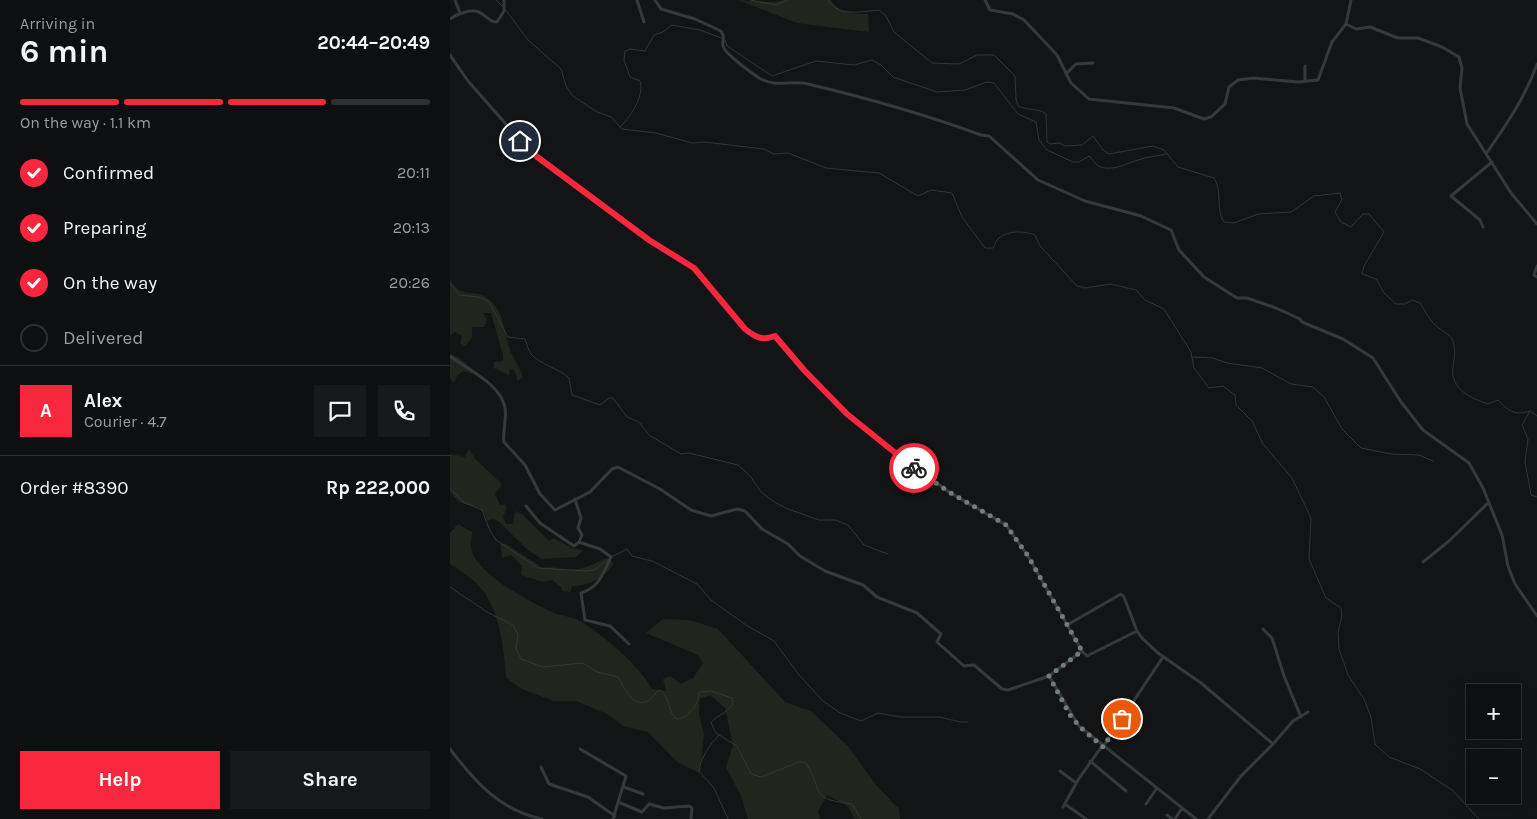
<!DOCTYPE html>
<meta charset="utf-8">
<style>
:root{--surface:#0e0f10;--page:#171819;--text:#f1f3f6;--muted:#9b9c9f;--line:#2e2f30;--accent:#f9273e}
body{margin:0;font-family:Karla,sans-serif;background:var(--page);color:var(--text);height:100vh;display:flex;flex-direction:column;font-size:19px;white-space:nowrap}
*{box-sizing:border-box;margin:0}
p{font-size:16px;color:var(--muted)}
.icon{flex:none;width:28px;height:28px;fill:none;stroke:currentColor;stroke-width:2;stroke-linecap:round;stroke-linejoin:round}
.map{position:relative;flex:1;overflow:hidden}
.sheet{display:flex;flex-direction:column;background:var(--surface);width:450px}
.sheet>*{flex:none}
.fabs{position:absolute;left:1016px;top:684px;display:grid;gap:10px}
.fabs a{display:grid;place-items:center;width:55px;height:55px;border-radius:0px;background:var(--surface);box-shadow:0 5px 20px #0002,0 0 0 1px var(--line);font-size:25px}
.pin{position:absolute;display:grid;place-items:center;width:42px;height:42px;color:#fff;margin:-21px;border:2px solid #fff;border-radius:50%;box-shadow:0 1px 5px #0007}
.courier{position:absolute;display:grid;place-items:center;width:50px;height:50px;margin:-25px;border:4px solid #f9273e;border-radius:50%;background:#fff;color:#222;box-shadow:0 1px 6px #0007}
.overview em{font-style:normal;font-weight:700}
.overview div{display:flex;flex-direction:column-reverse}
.overview{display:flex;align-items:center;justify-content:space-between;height:85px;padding:0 20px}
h1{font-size:32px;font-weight:700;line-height:38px}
.bar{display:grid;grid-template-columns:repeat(4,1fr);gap:8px 5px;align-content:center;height:60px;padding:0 20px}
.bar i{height:6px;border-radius:4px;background:var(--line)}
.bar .selected{background:var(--accent)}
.bar p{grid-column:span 4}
.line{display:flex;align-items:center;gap:12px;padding:0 20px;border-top:1px solid var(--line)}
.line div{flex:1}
.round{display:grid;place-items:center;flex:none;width:52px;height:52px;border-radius:0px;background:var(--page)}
ol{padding:0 20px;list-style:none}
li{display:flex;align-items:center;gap:15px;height:55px}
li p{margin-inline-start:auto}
li .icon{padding:5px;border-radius:50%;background:var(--accent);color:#fff;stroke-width:4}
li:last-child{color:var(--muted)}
li i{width:28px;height:28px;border:2px solid var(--line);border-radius:50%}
.primary-button{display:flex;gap:10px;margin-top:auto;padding:10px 20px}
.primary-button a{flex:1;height:58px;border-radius:0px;background:var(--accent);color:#fff;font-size:20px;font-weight:700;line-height:58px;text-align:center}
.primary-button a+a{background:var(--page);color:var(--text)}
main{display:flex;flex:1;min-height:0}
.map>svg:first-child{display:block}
</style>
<main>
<section class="sheet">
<div class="overview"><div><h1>6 min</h1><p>Arriving in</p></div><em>20:44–20:49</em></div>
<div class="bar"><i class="selected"></i><i class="selected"></i><i class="selected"></i><i></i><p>On the way · 1.1 km</p></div>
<ol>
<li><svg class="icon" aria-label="check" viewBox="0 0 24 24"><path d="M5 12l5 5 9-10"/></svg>Confirmed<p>20:11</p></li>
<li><svg class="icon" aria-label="check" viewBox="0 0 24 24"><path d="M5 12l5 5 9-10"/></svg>Preparing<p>20:13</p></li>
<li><svg class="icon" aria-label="check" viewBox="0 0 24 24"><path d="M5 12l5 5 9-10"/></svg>On the way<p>20:26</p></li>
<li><i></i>Delivered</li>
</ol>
<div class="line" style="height:90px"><b class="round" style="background:var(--accent);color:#fff">A</b><div><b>Alex</b><p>Courier · 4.7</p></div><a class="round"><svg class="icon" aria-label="chat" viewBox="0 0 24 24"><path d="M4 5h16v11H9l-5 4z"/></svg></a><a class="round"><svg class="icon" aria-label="phone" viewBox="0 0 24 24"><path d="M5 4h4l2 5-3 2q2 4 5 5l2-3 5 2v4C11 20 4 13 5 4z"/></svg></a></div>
<div class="line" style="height:65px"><div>Order #8390</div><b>Rp 222,000</b></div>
<div class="primary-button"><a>Help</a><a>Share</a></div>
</section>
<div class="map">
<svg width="1087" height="819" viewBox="0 0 1087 819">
<rect width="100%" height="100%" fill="#131415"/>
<path fill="#22251d" d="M288 0C298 0 325 4 332 0H381C389 14 403 14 418 14L419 32 347 23Z
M0 280C17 304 24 284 42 302 56 315 54 341 63 356 67 364 70 369 73 377L68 381 64 370 59 369 60 374 58 375 44 368V362L53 361V355L41 313H33L37 320 34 327H22V338L15 346 10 343 12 336 5 332 0 336Z
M0 354 8 357 25 371 22 374 13 371 7 376 4 383 0 378Z
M19 448 25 459 52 484 45 494 50 505 55 504 57 507 53 517 56 524H63L65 511 72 514 99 541 103 538 122 548 134 550 126 557 92 559 78 550 48 521 43 519 37 521C32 502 26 509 12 503 7 501 4 496 0 492V454L15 457Z
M8 524 22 532C22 537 20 546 22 551 29 575 80 602 102 612 110 616 120 616 128 620 149 631 192 668 202 689L216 691 213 679 220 676 231 684 243 678 253 663 248 655 196 633 213 619 239 620 268 629 335 702 361 711 398 746 426 785 449 809 450 819H404L398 806 377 795 368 811 370 819H298L291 796 276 767 283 745 275 708 260 695 250 699 249 714 254 734 250 773 227 762 198 732 173 726 157 714 126 701H104L72 689 56 678C54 648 50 608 28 585 21 577 9 570 0 564V533Z
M50 543 56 544 93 568C102 566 109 569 118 570 135 570 142 564 157 558L162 561 163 565C154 578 138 586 122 586L120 592 112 591 111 587 102 580 93 582 71 575 72 566 61 555 52 558Z"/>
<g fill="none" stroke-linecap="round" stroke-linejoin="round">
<path stroke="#2b3b36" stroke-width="1" d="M46 0 52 6
M300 0 326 5 338 0
M378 0C389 18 412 11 429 10L436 16 444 32 482 63 509 64 527 55H544L565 76 566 99 568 106C578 111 590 108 596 114L597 142 600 144 609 143 615 146 632 145 643 136 653 150 659 154 703 146 714 150 728 167 764 178C773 191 765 209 774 222L784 223 808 214 841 212 864 196 890 193 892 200 885 212 891 222 901 227 913 214H919L934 232 914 266 912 274 926 279 934 293 946 304H955L962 300 970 303C976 312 980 322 989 328 993 332 1001 335 1003 341 1006 350 1004 360 1003 368 1000 389 1022 399 1038 404L1048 400C1058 411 1065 416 1080 411L1087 416
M55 9 78 40 111 69 116 86 123 96 147 112 161 117 172 129 206 133 242 143 254 142 314 149 324 154 338 153 376 168 429 173 468 196 481 190 502 193 512 217 535 248H543C545 245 546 240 549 238 559 230 574 231 585 235L590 246 627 286 635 288 661 284 686 290 695 300 714 309 741 352 744 368 759 388 773 386 785 395 786 405 802 421 813 444 842 478 861 518 859 559 876 598 891 608 892 616 888 632 889 649 898 675 914 699 921 717 925 744 939 757 970 769 1002 790 1029 819
M275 40 277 46 322 76 366 61 404 65 422 60 431 65 443 77 487 92 515 90 537 82 544 83 568 114 586 122 589 140 597 150 623 162H629L639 156 648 166C662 172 675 164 688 160 697 157 707 156 716 154
M170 127C180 118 195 95 190 81L180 77 174 60 175 51 180 49 195 51 204 35 213 32 222 25 250 30 271 38
M0 283 9 295 29 297 39 302 58 337 75 339C77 344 78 350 81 354 89 364 108 368 119 378L122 395 150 405 159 398H163L177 417 189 422 199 435 231 454 239 453 288 465 300 476 312 493 326 503 338 509 369 520H386L398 525 414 545 438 554
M743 357 763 358 777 363 812 368 841 384 863 387 874 397 892 429 911 448 941 454 969 455 983 461
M1080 411 1072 425 1078 439 1075 462 1081 495 1087 497
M0 488 13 502 32 510 40 531 46 540 88 568 136 571 144 570 158 560
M161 557 177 549 182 556 202 561 247 584 261 600 296 625 324 641 349 675 373 701 390 713 411 721 428 713 450 717H490L510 722H518
M0 587 37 612 63 625 68 635 66 649 71 659 93 667 133 663 147 672 168 677C175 688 181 708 198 701 203 698 205 692 210 690 221 698 217 712 227 719 238 719 250 703 249 692L261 691 282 698 283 704C277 713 267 715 261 723L266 733 287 746 301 774 311 777 349 762 356 763C375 794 358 798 402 804L411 819
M269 735C260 744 250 759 249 771L264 788 278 819"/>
<path stroke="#343a3a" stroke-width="3" d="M5 0 10 13
M187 0 194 22
M205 0 211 9 245 19 271 31 273 35C274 38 272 43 273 46 274 53 306 77 313 80 327 87 343 80 358 84 417 98 474 114 531 135L539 136 588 180 635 201 691 216 721 230 729 250 754 277 787 298H797L826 308 850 319 852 322 893 339 923 358 951 402 973 430 1019 463 1033 488 1052 535 1058 566 1065 584 1087 616
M535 0 540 10 563 14 574 20 607 55 621 83 639 99 724 108 754 119 761 117 775 104 779 87 788 80 804 78 848 82 868 80 882 42 896 24 906 29 920 27 948 38H968L992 47 1009 57 1012 68 1010 88 1017 124 1061 193 1087 224
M0 19C7 14 20 9 29 12 36 15 39 22 47 22L54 11V0
M896 24 901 0
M0 55 18 81 76 147 199 240 244 268 295 329C305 337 312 341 325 336L354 370 397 414 429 441 499 492 556 525 578 556 632 651 599 676 629 726 746 819
M855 66V81
M616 74 626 64 643 63
M1036 154C1056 125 1075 98 1087 64
M1033 227 1030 220 1001 196 1042 162
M1087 266 1084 275 1087 277
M0 356C18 370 51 384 55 408 57 418 52 436 54 442L75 465 90 494 105 510 140 492 162 469 168 467 210 489 241 510 261 516 287 509 295 511 312 529 338 544 350 556 375 571 413 585 427 597 467 613 491 634 487 642 514 666 524 665 552 689 558 690 599 676
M76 506 90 523 124 546 129 542 132 535 128 528 131 518 125 499
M129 542 150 549 161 557C153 573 150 587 131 593L135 620 160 626 179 644
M973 562 999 541 1039 502
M617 625 671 594 674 597 687 631 692 638 708 653 751 683 823 744 843 721 858 712
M813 629 822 638 834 676 851 717
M632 651 637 656 687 631
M653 747 713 657
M0 749C25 782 51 811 92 819
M130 749 176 776 163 819
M640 761 676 791
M91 767 99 784 138 797 165 816
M610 771 626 783
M174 787 193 794
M168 802 192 812 199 804 214 808 239 806 242 808 241 819
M615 804 636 819
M696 804 707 788
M613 807 628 780 652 746
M717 815 722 819
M725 819 732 808
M758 819 791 776 823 744"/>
</g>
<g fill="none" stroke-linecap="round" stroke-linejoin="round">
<path stroke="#717d7c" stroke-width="5" stroke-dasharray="0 9" d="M464 468 499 492 556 525 578 556 632 651 599 676 620 715 629 726 653 747 672 719"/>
<path stroke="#f9273e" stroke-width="6" d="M70 141 86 156 199 240 244 268 295 329C305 337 312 341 325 336L354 370 397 414 464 468"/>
</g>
</svg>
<div class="fabs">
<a>+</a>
<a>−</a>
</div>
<div class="pin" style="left:672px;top:719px;background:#ea580c"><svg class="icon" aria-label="bag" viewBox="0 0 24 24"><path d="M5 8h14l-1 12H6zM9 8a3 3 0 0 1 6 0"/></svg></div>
<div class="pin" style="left:70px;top:141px;background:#1f2937"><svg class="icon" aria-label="home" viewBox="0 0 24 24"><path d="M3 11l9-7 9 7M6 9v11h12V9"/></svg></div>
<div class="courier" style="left:464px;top:468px"><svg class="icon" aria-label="bike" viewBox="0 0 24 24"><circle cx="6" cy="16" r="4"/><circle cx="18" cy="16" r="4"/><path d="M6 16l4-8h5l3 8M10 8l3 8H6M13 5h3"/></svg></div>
</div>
</main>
